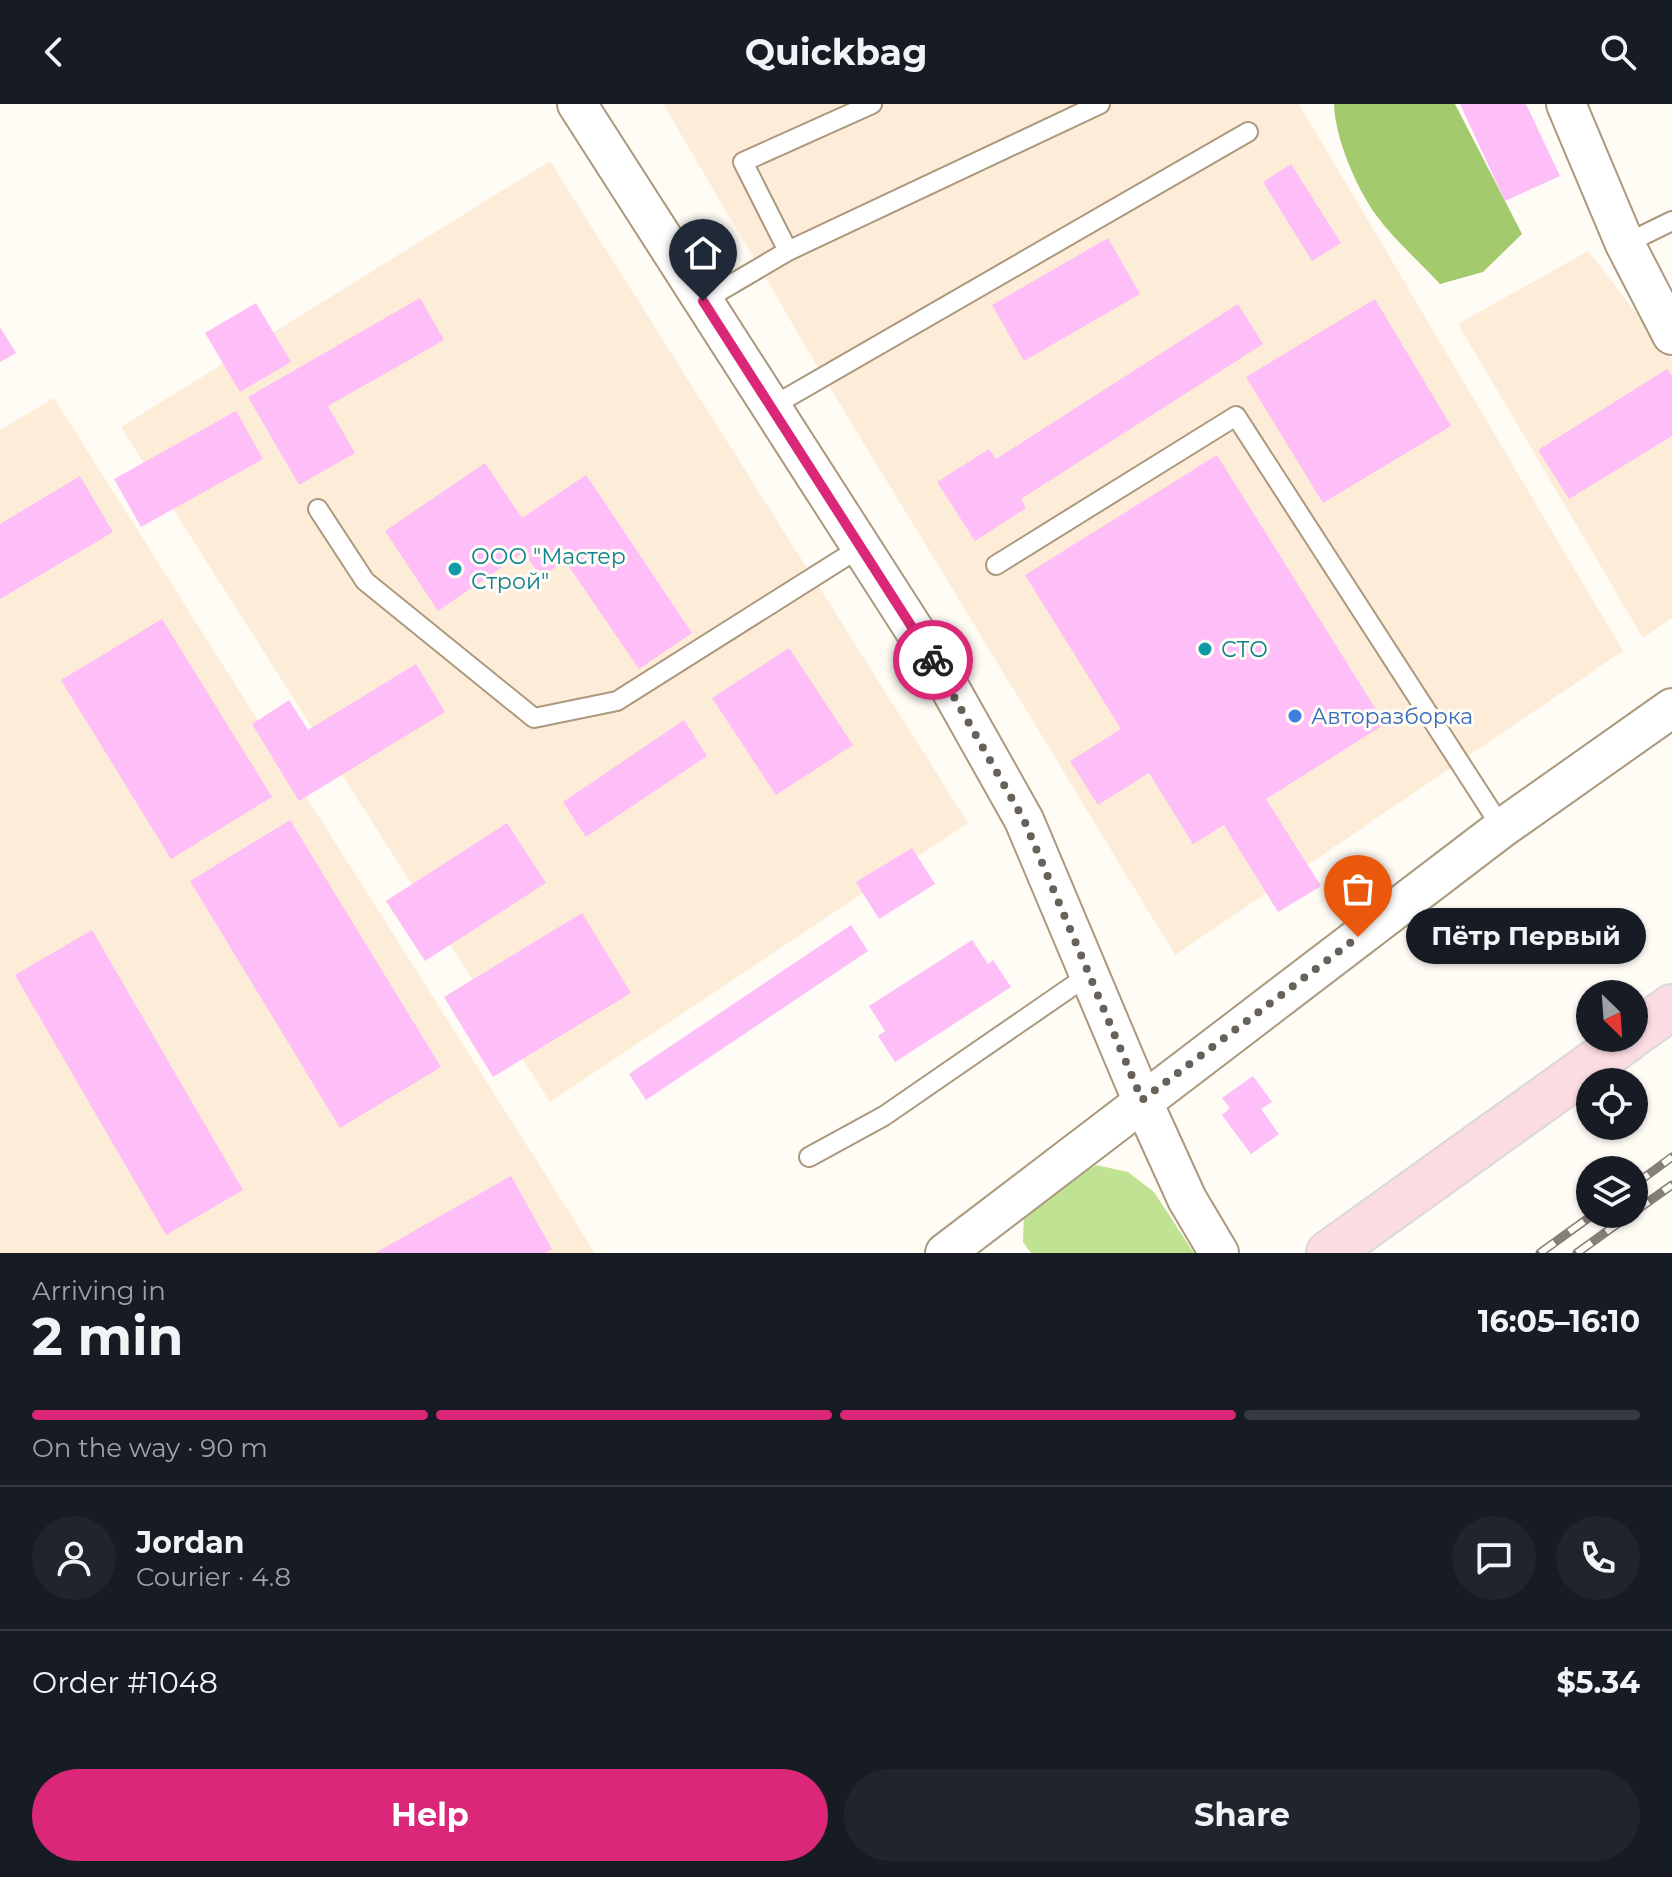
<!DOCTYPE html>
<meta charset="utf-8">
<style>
:root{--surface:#171b24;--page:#20242c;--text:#f1f3f6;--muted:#9ea1a6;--line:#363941;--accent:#db2777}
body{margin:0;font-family:Montserrat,sans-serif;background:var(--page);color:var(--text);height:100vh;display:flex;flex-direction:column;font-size:30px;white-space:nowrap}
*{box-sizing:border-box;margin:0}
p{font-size:26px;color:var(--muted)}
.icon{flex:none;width:44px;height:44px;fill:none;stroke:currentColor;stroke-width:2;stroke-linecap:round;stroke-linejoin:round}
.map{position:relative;height:1149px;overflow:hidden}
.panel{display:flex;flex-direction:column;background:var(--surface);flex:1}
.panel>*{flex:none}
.needle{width:52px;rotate:155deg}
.tools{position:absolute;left:1576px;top:876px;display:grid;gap:16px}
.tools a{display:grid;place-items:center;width:72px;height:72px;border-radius:50%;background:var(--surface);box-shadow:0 2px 6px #0004;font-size:40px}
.pin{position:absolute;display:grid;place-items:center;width:68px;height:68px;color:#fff;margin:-82px -34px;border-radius:50% 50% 50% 0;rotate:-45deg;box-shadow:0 0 8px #0007}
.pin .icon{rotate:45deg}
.courier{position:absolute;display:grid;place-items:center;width:80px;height:80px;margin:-40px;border:6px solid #db2777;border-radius:50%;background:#fff;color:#222;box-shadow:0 2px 10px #0007}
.bubble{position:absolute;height:56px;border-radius:28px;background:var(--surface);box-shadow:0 2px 6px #0004;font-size:26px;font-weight:700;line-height:56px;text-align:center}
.head em{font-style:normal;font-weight:700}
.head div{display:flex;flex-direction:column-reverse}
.head{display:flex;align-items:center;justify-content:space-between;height:136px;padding:0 32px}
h1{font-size:52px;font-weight:700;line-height:60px}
.bar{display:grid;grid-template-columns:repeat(4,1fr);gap:12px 8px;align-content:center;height:96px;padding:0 32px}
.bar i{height:10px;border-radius:6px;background:var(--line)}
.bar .current{background:var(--accent)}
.bar p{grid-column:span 4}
.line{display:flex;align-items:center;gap:20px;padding:0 32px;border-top:2px solid var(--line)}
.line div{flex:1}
.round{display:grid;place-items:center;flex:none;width:84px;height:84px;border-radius:42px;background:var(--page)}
.action{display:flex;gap:16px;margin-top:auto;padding:16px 32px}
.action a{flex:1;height:92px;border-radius:48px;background:var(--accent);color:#fff;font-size:32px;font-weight:700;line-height:92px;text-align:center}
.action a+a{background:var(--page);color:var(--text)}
header{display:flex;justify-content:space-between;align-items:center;height:104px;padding:0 32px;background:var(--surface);font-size:36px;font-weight:700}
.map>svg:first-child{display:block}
</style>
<header><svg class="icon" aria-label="back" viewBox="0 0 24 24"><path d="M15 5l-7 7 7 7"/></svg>Quickbag<svg class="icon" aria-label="search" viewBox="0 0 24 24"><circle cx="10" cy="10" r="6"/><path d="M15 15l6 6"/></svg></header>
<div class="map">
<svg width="1672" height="1149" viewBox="0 0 1672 1149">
<rect width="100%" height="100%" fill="#fffbf5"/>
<path fill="#fdedd8" d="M663 0H1299L1623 547 1175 851 832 287Z
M550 57 968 719 550 998 121 323Z
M1588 147 1672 255V514L1643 534 1458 220Z
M54 294 595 1149H0V326Z"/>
<path fill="#c0e393" d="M1096 1061 1128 1068 1154 1088 1194 1149H1031L1023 1138 1024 1108Z"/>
<path fill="#a3ca6d" d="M1334 0H1455L1522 130 1483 168 1440 180C1419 157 1394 136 1376 111 1356 83 1335 34 1334 0Z"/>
<path fill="#febef7" d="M1460 0H1526L1560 72 1505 97Z
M1291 60 1341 139 1312 157 1263 78Z
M1108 134 1140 190 1024 257 992 201Z
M420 194 444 236 328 302 355 349 299 381 248 293Z
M1375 195 1451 322 1323 399 1246 273Z
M256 199 291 258 240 288 205 229Z
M1238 200 1263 240 1021 395 1026 404 975 437 937 378 989 345 996 355Z
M0 223 16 249 0 258Z
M1667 265 1672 272V332L1569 395 1538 346Z
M236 307 263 355 141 423 114 375Z
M1217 351 1385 620 1266 695 1321 782 1278 808 1224 721 1193 740 1149 669 1098 701 1070 657 1121 625 1025 471Z
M485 359 522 414 586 371 692 529 639 565 565 457 541 473 524 448 438 507 385 427Z
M80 372 113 428 0 495V420Z
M162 515 272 693 171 755 61 576Z
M789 544 853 641 776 691 712 594Z
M416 560 445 608 299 697 252 620 289 596 308 626Z
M684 616 707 652 586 733 563 698Z
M290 716 441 963 340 1024 190 777Z
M507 719 546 779 425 857 386 797Z
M912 744 935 780 879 815 856 778Z
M582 809 631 889 493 973 444 893Z
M851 821 868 847 646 996 629 970Z
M92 826 243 1086 166 1131 15 871Z
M972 836 988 860 993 856 1011 883 895 958 878 932 885 927 869 902Z
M1253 972 1272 998 1261 1005 1279 1030 1251 1050 1222 1011 1230 1004 1222 994Z
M511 1072 552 1145 546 1149H375Z"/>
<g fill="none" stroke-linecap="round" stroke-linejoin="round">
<defs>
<path id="lane" d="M1625 140 1672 117
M788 147 743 58 872 0
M703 197 788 147 1100 0
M771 303 1248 28
M318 405 365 477 534 614 617 597 861 443
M996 461 1236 312 1502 724
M809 1053 884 1012 1090 870"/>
<path id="street" d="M577 0 938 563 1024 716 1142 996 1187 1095 1219 1149
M1566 0 1625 140 1672 231
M945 1149 1502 724 1672 604"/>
<path id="primary" d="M1634 930 1672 903
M1329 1149 1629 934"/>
</defs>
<use href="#lane" stroke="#ac987d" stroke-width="22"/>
<use href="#street" stroke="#ac987d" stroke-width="42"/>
<use href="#primary" stroke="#dad8d7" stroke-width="48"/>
<use href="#lane" stroke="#fff" stroke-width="18"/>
<use href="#street" stroke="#fff" stroke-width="38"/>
<use href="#primary" stroke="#fadce2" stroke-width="44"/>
<defs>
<path id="rail" d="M1634 1081 1672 1053
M1634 1108 1672 1081
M1540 1149 1594 1110
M1577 1149 1631 1110"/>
</defs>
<use href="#rail" stroke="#847f77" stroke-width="9"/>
<use href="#rail" stroke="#fffbf5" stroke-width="6" stroke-dasharray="18" stroke-linecap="butt"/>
</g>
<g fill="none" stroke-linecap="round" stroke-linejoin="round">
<path stroke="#676159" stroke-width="8" stroke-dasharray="0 14.4" d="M933 556 1024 716 1142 996 1358 833"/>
<path stroke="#db2777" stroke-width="10" d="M703 197 933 556"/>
</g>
<g fill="#0f9aa8" stroke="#fffbf5" stroke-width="3">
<circle cx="455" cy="465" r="8"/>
<circle cx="1205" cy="545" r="8"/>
</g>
<circle fill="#3f7fe0" stroke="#fffbf5" stroke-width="3" cx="1295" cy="612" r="8"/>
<g text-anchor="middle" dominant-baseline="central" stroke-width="6" stroke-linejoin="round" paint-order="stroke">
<g font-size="22" fill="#0d838f" stroke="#fffbf5" text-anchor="start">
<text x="471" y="452">ООО "Мастер<tspan x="471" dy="25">Строй"</tspan></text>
<text x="1221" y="545">СТО</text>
</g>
<g font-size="22" fill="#366cbe" stroke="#fffbf5" text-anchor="start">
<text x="1311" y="612">Авторазборка</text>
</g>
</g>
</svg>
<div class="tools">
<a><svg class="needle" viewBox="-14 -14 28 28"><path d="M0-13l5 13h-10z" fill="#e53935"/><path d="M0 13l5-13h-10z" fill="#9ea1a6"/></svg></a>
<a><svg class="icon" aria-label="locate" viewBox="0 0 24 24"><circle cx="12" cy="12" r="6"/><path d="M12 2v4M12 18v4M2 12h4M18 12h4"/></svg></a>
<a><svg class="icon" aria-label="layers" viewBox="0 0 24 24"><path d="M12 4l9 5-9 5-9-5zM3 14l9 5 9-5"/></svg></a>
</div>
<div class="pin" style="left:1358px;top:833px;background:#ea580c"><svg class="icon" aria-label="bag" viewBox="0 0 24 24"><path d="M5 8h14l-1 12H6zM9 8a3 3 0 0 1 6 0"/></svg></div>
<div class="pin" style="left:703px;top:197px;background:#1f2937"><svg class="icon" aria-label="home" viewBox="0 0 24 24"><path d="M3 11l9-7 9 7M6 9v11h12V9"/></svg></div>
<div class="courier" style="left:933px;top:556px"><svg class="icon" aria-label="bike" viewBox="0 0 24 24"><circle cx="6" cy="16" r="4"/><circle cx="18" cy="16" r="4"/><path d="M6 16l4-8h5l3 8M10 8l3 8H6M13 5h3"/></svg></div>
<div class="bubble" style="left:1406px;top:804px;width:240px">Пётр Первый</div>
</div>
<section class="panel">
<div class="head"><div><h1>2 min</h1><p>Arriving in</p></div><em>16:05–16:10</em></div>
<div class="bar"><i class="current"></i><i class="current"></i><i class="current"></i><i></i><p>On the way · 90 m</p></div>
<div class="line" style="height:144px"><a class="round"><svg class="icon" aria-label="person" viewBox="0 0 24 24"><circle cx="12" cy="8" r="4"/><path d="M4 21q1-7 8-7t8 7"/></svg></a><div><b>Jordan</b><p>Courier · 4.8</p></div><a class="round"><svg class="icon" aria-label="chat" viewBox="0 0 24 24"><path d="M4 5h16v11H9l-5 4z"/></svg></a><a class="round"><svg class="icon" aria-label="phone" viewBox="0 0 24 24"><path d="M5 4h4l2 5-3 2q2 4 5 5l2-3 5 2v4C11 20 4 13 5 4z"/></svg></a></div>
<div class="line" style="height:104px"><div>Order #1048</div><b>$5.34</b></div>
<div class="action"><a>Help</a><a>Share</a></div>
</section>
